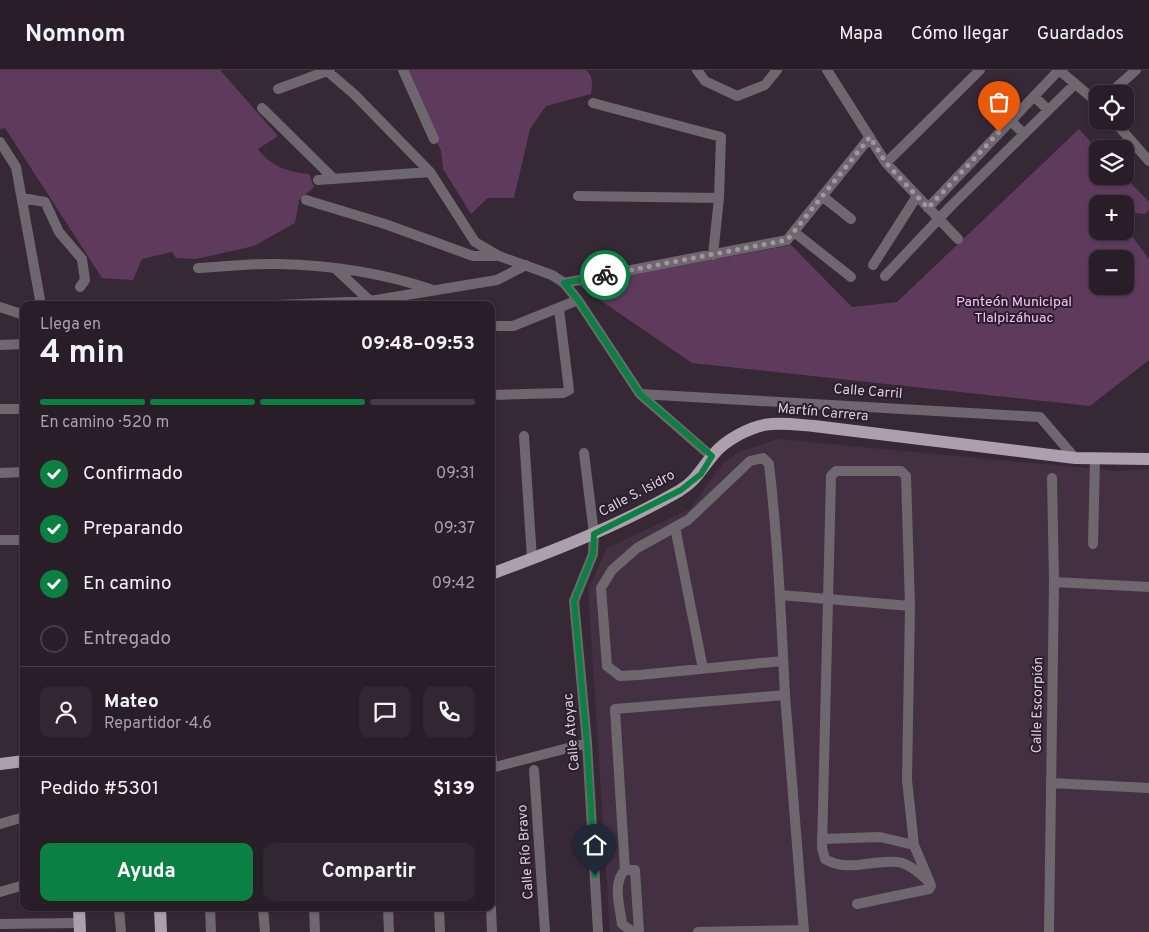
<!DOCTYPE html>
<html lang="es">
<meta charset="utf-8">
<style>
:root{--surface:#291e28;--page:#312730;--text:#f1f3f6;--muted:#a5a2a8;--line:#453c45;--accent:#0b8043}
body{margin:0;font-family:Overpass,sans-serif;background:var(--page);color:var(--text);height:100vh;display:flex;flex-direction:column;font-size:19px;white-space:nowrap}
*{box-sizing:border-box;margin:0}
p{font-size:16px;color:var(--muted)}
.icon{flex:none;width:28px;height:28px;fill:none;stroke:currentColor;stroke-width:2;stroke-linecap:round;stroke-linejoin:round}
.map{position:relative;flex:1;overflow:hidden}
.side{position:absolute;left:20px;top:231px;width:475px;height:610px;display:flex;flex-direction:column;background:var(--surface);border-radius:10px;box-shadow:0 1px 4px #0004,0 0 0 1px var(--line)}
.side>*{flex:none}
.buttons{position:absolute;left:1089px;top:15px;display:grid;gap:10px}
.buttons a{display:grid;place-items:center;width:45px;height:45px;border-radius:10px;background:var(--surface);box-shadow:0 1px 4px #0004,0 0 0 1px var(--line);font-size:25px}
.pin{position:absolute;display:grid;place-items:center;width:42px;height:42px;color:#fff;margin:-51px -21px;border-radius:50% 50% 50% 0;rotate:-45deg;box-shadow:0 0 5px #0007}
.pin .icon{rotate:45deg}
.courier{position:absolute;display:grid;place-items:center;width:50px;height:50px;margin:-25px;border:4px solid #0b8043;border-radius:50%;background:#fff;color:#222;box-shadow:0 1px 6px #0007}
.summary em{font-style:normal;font-weight:700}
.summary div{display:flex;flex-direction:column-reverse}
.summary{display:flex;align-items:center;justify-content:space-between;height:85px;padding:0 20px}
h1{font-size:32px;font-weight:700;line-height:38px}
.bar{display:grid;grid-template-columns:repeat(4,1fr);gap:8px 5px;align-content:center;height:60px;padding:0 20px}
.bar i{height:6px;border-radius:4px;background:var(--line)}
.bar .selected{background:var(--accent)}
.bar p{grid-column:span 4}
.line{display:flex;align-items:center;gap:12px;padding:0 20px;border-top:1px solid var(--line)}
.line div{flex:1}
.round{display:grid;place-items:center;flex:none;width:52px;height:52px;border-radius:10px;background:var(--page)}
ol{padding:0 20px;list-style:none}
li{display:flex;align-items:center;gap:15px;height:55px}
li p{margin-inline-start:auto}
li .icon{padding:5px;border-radius:50%;background:var(--accent);color:#fff;stroke-width:4}
li:last-child{color:var(--muted)}
li i{width:28px;height:28px;border:2px solid var(--line);border-radius:50%}
.action{display:flex;gap:10px;margin-top:auto;padding:10px 20px}
.action a{flex:1;height:58px;border-radius:10px;background:var(--accent);color:#fff;font-size:20px;font-weight:700;line-height:58px;text-align:center}
.action a+a{background:var(--page);color:var(--text)}
header{display:flex;align-items:center;gap:30px;box-sizing:border-box;height:70px;padding:0 25px;background:var(--surface);border-bottom:1px solid var(--line)}
header strong{font-size:24px}
nav{display:flex;gap:28px;margin-inline-start:auto;font-size:18px}
.map>svg:first-child{display:block}
</style>
<header>
<strong>Nomnom</strong>
<nav><a>Mapa</a><a>Cómo llegar</a><a>Guardados</a></nav>
</header>
<div class="map">
<svg width="1149" height="862" viewBox="0 0 1149 862">
<rect width="100%" height="100%" fill="#372836"/>
<path fill="#433043" d="M777 369 1117 401 1149 399V862H610L588 519 607 478 690 439 723 393 739 382Z"/>
<path fill="#5e3b5d" fill-rule="evenodd" d="M0 0H220L278 66 258 79C270 96 288 102 309 104L314 117 299 130 295 153 254 176 196 189 176 188 172 182 142 189 133 210 102 208 5 58 0 59Z
M404 0H586C594 7 592 14 591 24L546 36 530 59 514 128H488L471 144 443 99 441 81Z
M1079 59 1097 79 1098 106H1124L1149 132V140L1145 144 1125 142V134H1098V161H1125V157L1149 189V290L1090 336 692 293 578 215 791 175 852 237 897 232ZM1098 189H1125V216H1098Z"/>
<g fill="none" stroke-linecap="round" stroke-linejoin="round">
<path stroke="#6e676e" stroke-width="10" d="M326 0 355 25 430 102 475 172 499 186 552 205 564 213 578 230 640 324 711 386
M403 0 434 69
M697 0 705 11 737 26 765 15 777 0
M827 0 886 93 958 169
M1059 0 1098 33
M278 19 330 0
M1109 24 1136 0
M1034 26 1048 40
M593 33 721 67 719 128 713 185
M262 38 334 109
M1010 50 1024 64
M1114 51 1149 91
M0 72 16 97 41 235
M886 93 980 0
M318 110 430 102
M578 126 719 128
M822 126 851 149
M22 128 45 132 59 162 82 189 85 210 80 217
M306 130 385 154 473 186H496
M928 138 1059 0
M794 162 851 207
M873 195 917 126
M198 198C224 197 252 193 279 194 329 195 382 203 430 219
M336 199 370 231
M885 206 951 136 1075 14
M564 213 787 170 870 67
M278 235 370 231 497 210 526 195
M0 237 24 245
M491 256H513L578 230
M0 275 24 274
M640 324 1040 347 1075 388
M491 325 563 323 569 320 559 239
M0 339H24
M524 366 532 489
M584 383 594 464 593 484 574 531 587 673 598 862
M0 403 24 402
M675 457 703 599
M0 470H24
M1093 474 1095 389
M1054 512 1149 517
M781 525 910 536
M783 591 639 605 620 606 607 596 601 518 612 500 637 478 688 450 750 391 763 388 769 394C778 471 781 548 785 625
M491 682 493 698
M491 698 587 673
M534 700 545 862
M1051 713 1149 718
M0 754 24 747
M822 769 880 767 914 775
M625 800 615 639 785 625 804 862
M0 822 24 815
M857 834 929 819 931 816 930 813 914 775 907 710 910 536 906 406 901 401H836L831 406 822 778 825 789C847 803 874 789 897 792 909 793 922 805 930 813
M210 838 211 862
M263 838 265 862
M314 838 315 862
M388 838 389 862
M439 838 440 862
M491 838 492 862
M119 839 121 862
M0 854 79 853
M633 862 622 854C620 837 612 813 625 800H635L639 862
M698 862 804 860
M1049 862 1054 512 1052 408"/>
<path stroke="#ae9fae" stroke-width="12" d="M491 504C556 480 620 455 679 421 696 411 701 399 713 385 725 370 752 355 772 354 786 353 800 355 814 356L1075 388 1149 389
M0 694 24 691
M79 838 80 862
M160 838 161 862"/>
</g>
<g fill="none" stroke-linecap="round" stroke-linejoin="round">
<path stroke="#a195a0" stroke-width="5" stroke-dasharray="0 9" d="M605 205 787 170 870 67 886 93 928 138 999 62"/>
<path stroke="#0b8043" stroke-width="6" d="M595 805 587 673 574 531 593 484 594 464 681 420 701 404 712 386 640 324 578 230 564 213 605 205"/>
</g>
<g text-anchor="middle" dominant-baseline="central" stroke-width="4" stroke-linejoin="round" paint-order="stroke">
<g font-size="14" fill="#f7c4f5" stroke="#2c1e2c">
<text x="1014" y="232">Panteón Municipal<tspan x="1014" dy="16">Tlalpizáhuac</tspan></text>
</g>
<g font-size="14" fill="#dad0d9" stroke="#2c1e2c">
<text transform="translate(868 322) rotate(4)">Calle Carril</text>
<text transform="translate(823 343) rotate(5)">Martín Carrera</text>
<text transform="translate(637 424) rotate(-28)">Calle S. Isidro</text>
<text transform="translate(1038 635) rotate(-89)">Calle Escorpión</text>
<text transform="translate(572 662) rotate(-95)">Calle Atoyac</text>
<text transform="translate(526 782) rotate(-94)">Calle Río Bravo</text>
</g>
</g>
</svg>
<div class="buttons">
<a><svg class="icon" aria-label="locate" viewBox="0 0 24 24"><circle cx="12" cy="12" r="6"/><path d="M12 2v4M12 18v4M2 12h4M18 12h4"/></svg></a>
<a><svg class="icon" aria-label="layers" viewBox="0 0 24 24"><path d="M12 4l9 5-9 5-9-5zM3 14l9 5 9-5"/></svg></a>
<a>+</a>
<a>−</a>
</div>
<div class="pin" style="left:999px;top:62px;background:#ea580c"><svg class="icon" aria-label="bag" viewBox="0 0 24 24"><path d="M5 8h14l-1 12H6zM9 8a3 3 0 0 1 6 0"/></svg></div>
<div class="pin" style="left:595px;top:805px;background:#1f2937"><svg class="icon" aria-label="home" viewBox="0 0 24 24"><path d="M3 11l9-7 9 7M6 9v11h12V9"/></svg></div>
<div class="courier" style="left:605px;top:205px"><svg class="icon" aria-label="bike" viewBox="0 0 24 24"><circle cx="6" cy="16" r="4"/><circle cx="18" cy="16" r="4"/><path d="M6 16l4-8h5l3 8M10 8l3 8H6M13 5h3"/></svg></div>
<section class="side">
<div class="summary"><div><h1>4 min</h1><p>Llega en</p></div><em>09:48–09:53</em></div>
<div class="bar"><i class="selected"></i><i class="selected"></i><i class="selected"></i><i></i><p>En camino · 520 m</p></div>
<ol>
<li><svg class="icon" aria-label="check" viewBox="0 0 24 24"><path d="M5 12l5 5 9-10"/></svg>Confirmado<p>09:31</p></li>
<li><svg class="icon" aria-label="check" viewBox="0 0 24 24"><path d="M5 12l5 5 9-10"/></svg>Preparando<p>09:37</p></li>
<li><svg class="icon" aria-label="check" viewBox="0 0 24 24"><path d="M5 12l5 5 9-10"/></svg>En camino<p>09:42</p></li>
<li><i></i>Entregado</li>
</ol>
<div class="line" style="height:90px"><a class="round"><svg class="icon" aria-label="person" viewBox="0 0 24 24"><circle cx="12" cy="8" r="4"/><path d="M4 21q1-7 8-7t8 7"/></svg></a><div><b>Mateo</b><p>Repartidor · 4.6</p></div><a class="round"><svg class="icon" aria-label="chat" viewBox="0 0 24 24"><path d="M4 5h16v11H9l-5 4z"/></svg></a><a class="round"><svg class="icon" aria-label="phone" viewBox="0 0 24 24"><path d="M5 4h4l2 5-3 2q2 4 5 5l2-3 5 2v4C11 20 4 13 5 4z"/></svg></a></div>
<div class="line" style="height:65px"><div>Pedido #5301</div><b>$139</b></div>
<div class="action"><a>Ayuda</a><a>Compartir</a></div>
</section>
</div>
